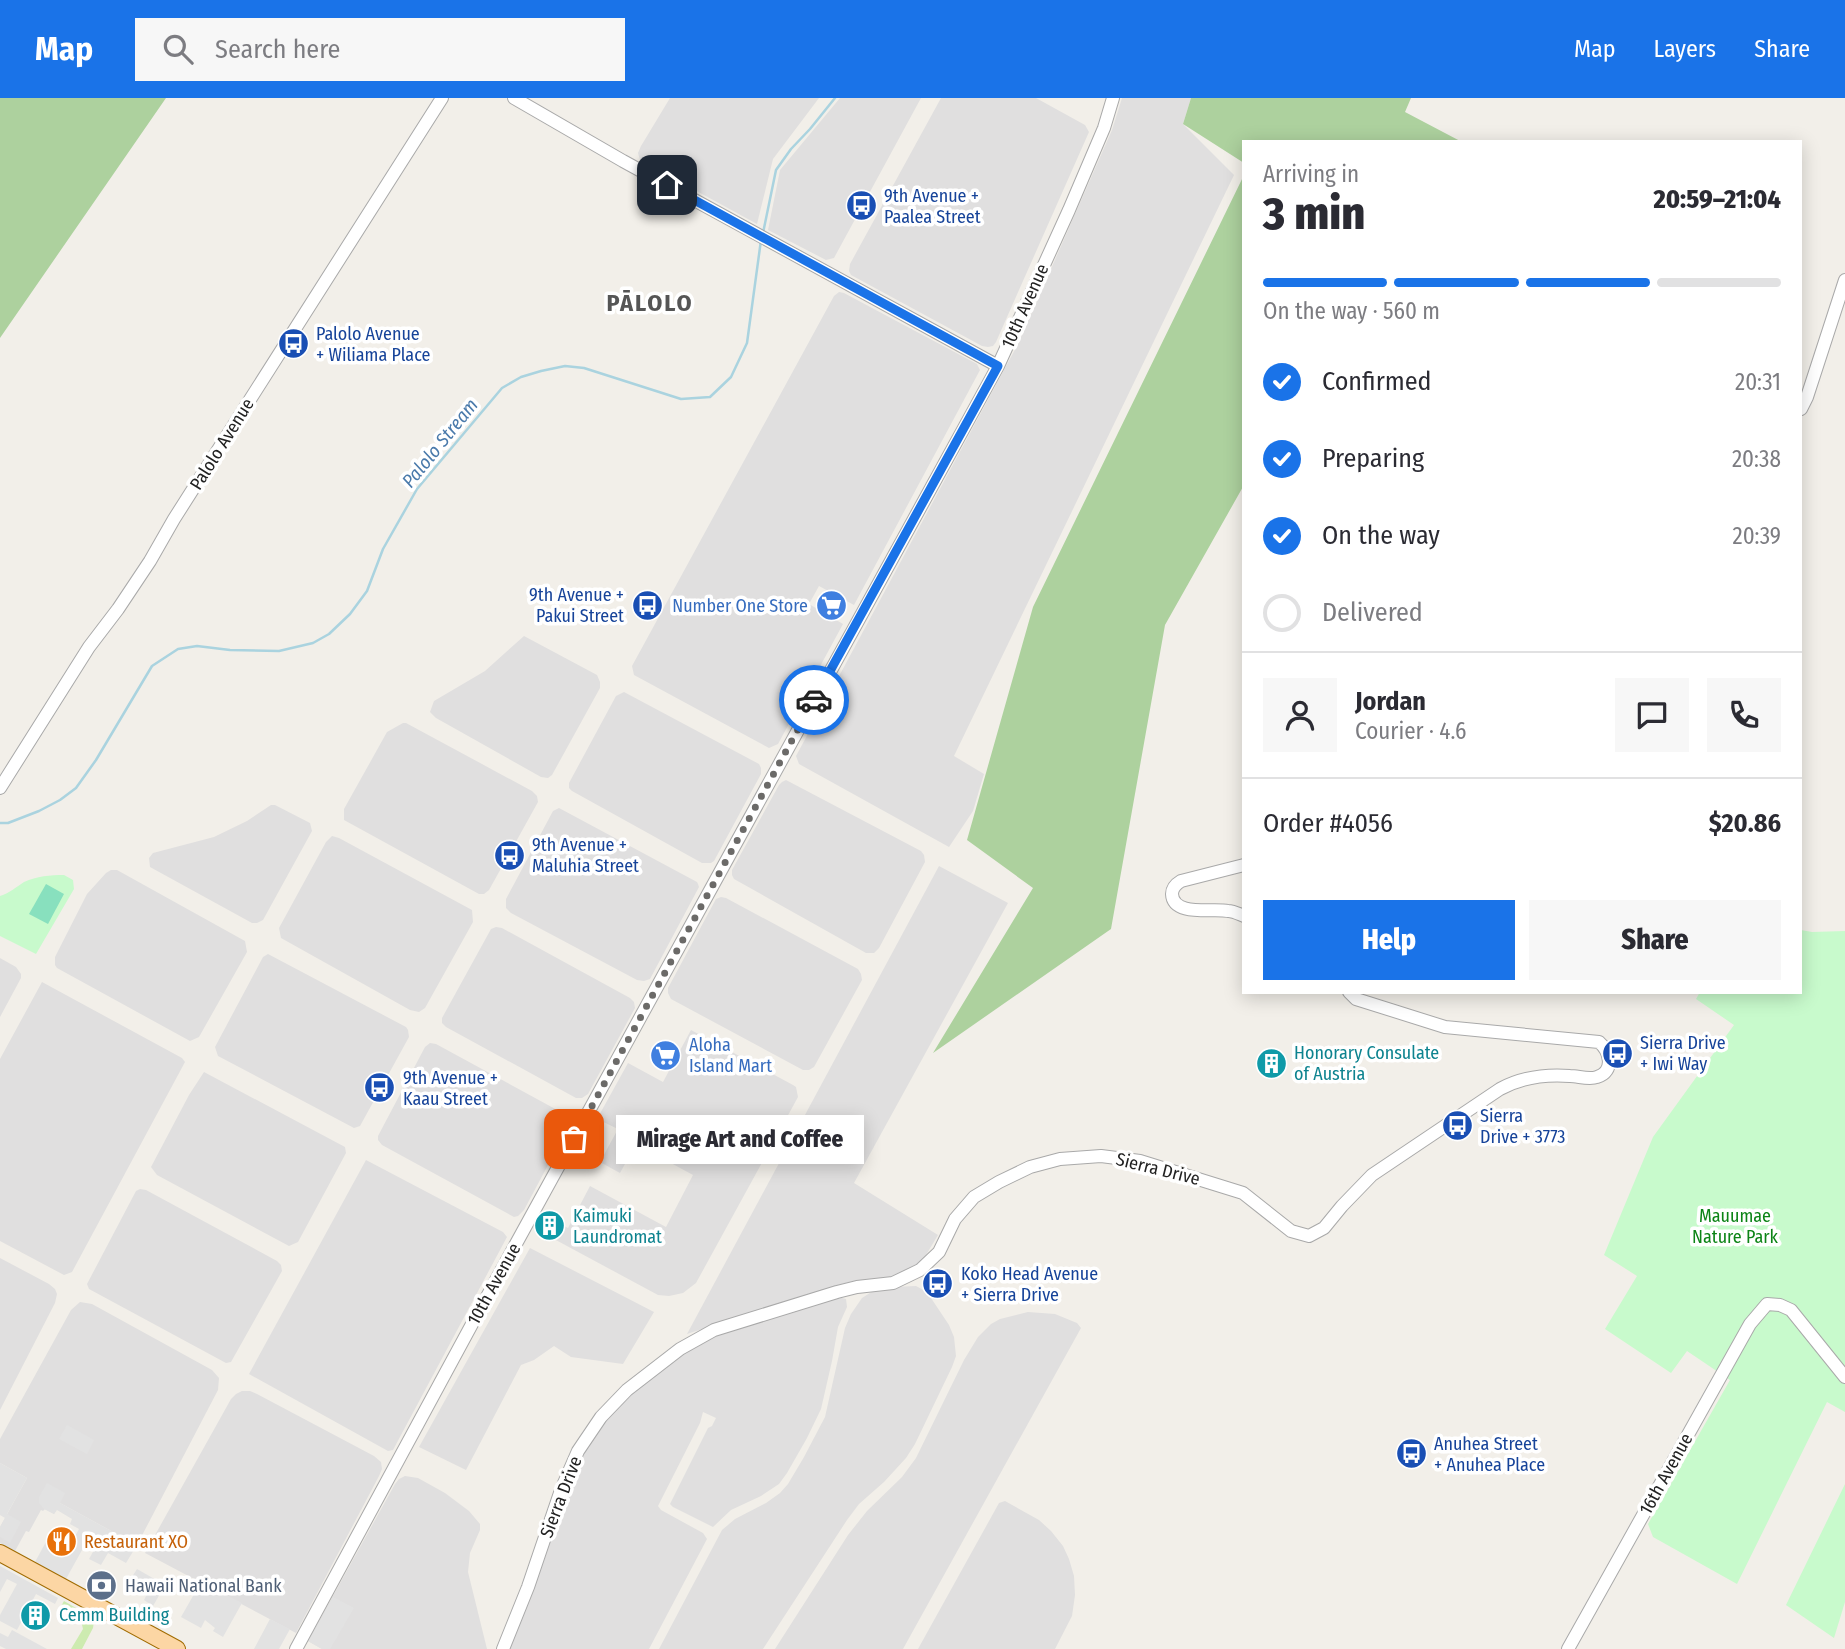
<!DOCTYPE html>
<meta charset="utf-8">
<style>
:root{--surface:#fff;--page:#f7f7f7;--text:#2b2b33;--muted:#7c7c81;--line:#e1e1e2;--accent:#1a73e8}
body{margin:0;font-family:"Fira Sans Condensed",sans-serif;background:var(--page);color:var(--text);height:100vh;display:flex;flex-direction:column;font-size:26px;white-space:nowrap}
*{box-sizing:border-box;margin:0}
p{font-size:23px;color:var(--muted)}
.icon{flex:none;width:38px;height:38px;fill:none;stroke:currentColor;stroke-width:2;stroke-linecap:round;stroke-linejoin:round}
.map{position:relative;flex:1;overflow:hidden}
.panel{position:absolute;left:1242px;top:42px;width:560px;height:854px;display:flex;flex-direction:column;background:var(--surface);border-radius:0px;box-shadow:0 4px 18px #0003}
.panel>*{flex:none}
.pin{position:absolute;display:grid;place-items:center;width:60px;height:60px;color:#fff;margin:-30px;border-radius:14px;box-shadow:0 4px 10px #0006}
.courier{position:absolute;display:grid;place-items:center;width:70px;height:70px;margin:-35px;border:5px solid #1a73e8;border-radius:50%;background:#fff;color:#222;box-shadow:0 2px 9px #0007}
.bubble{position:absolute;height:49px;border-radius:0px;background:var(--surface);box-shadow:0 4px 18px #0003;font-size:23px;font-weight:800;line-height:49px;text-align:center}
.overview em{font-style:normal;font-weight:800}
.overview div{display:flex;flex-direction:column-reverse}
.overview{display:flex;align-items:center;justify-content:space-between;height:119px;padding:0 21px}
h1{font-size:46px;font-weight:800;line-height:52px}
.bar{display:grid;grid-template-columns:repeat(4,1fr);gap:10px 7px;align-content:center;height:84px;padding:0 21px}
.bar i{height:9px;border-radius:5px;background:var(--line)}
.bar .active{background:var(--accent)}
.bar p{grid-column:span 4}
.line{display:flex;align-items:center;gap:18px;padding:0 21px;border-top:2px solid var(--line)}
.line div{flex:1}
.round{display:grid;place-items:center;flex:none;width:74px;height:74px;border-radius:0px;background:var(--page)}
ol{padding:0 21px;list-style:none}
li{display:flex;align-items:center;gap:21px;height:77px}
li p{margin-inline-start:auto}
li .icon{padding:7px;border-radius:50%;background:var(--accent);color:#fff;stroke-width:4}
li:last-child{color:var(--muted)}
li i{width:38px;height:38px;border:4px solid var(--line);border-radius:50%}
.cta{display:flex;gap:14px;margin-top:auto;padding:14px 21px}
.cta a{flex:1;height:80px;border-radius:0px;background:var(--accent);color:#fff;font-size:28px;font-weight:800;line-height:80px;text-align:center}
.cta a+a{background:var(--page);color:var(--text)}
header{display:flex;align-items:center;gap:42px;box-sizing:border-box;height:98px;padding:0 35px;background:var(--accent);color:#fff}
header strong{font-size:33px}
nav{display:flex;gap:38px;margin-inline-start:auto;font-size:24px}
.search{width:490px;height:63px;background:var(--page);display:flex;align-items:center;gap:18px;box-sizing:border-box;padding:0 24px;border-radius:0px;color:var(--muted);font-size:26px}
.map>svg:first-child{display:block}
</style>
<header>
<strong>Map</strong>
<div class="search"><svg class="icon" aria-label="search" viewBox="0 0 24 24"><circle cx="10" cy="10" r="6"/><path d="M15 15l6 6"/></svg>Search here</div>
<nav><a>Map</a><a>Layers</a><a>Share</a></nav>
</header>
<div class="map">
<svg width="1845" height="1551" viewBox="0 0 1845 1551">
<rect width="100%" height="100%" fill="#f2efe9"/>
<path fill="#e0dfdf" d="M670 0H819L773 61 757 126 640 62 638 55 641 48Z
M840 0H921L834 160 826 162 768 132 780 72Z
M941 0H1036L1085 27 1089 34 996 244 993 248 988 249 982 248 851 177 849 173 850 166Z
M1122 0H1191L1183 26 1234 77 954 658 984 676 973 713 949 749 799 666 796 658 1018 246 1112 32Z
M839 194 844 195 977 266 980 272 854 507 819 488 809 506 843 526 778 646 769 650 634 577 632 568 834 198Z
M524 538 597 577 600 584V590L552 677 548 680 541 679 436 620 430 614 434 603 485 573Z
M624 594 759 666 761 670V676L714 763 711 765H702L572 693 569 690V685L616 598Z
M403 625H406L532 693 537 698 538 704 489 792 484 796H479L344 722V711L387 634Z
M786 682 921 753 924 757 925 764 879 850 874 855H866L734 781 732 777V772L779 687 782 684Z
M271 707H275L310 725 312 733 263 822 257 825H252L150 769 149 760 153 755 214 739 247 723Z
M559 710 697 784 698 786 699 789 650 881 644 883 637 882 511 815 506 810V801L553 713Z
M332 738 339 740 472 812 473 824 425 910 419 914 410 912 281 840 279 830 326 744Z
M939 768 1008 805 854 1085 938 1137 920 1167 897 1180 748 1216 687 1236Z
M111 772H117L245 843 247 854 199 939 190 943 57 870 55 867V859L87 796 106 775Z
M721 799 726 800 858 871 861 876 862 882 814 969 809 972H803L671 901 668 895V890L716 801Z
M496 829 502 830 630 900 634 904 635 910 588 996 582 1000H576L446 929 442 925V920L491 831Z
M268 856 406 929 408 932 409 939 360 1028 354 1030 218 958 215 949 263 859Z
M0 860 16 869 21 876V880L0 919Z
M42 884 182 960 185 964 72 1174 64 1177 0 1143V961Z
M691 932 793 987 796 989 798 999 696 1185 683 1195 669 1198 658 1197 554 1141 562 1127 568 1130 590 1088 666 1129 693 1077 636 1046 620 1075 600 1064 618 1031 597 1021 628 965 663 984Z
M430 945 436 946 570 1019 571 1024 524 1112 518 1118 514 1119 382 1047 378 1042V1038L425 949Z
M204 974 345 1049 346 1055 298 1144 289 1148 157 1077 151 1069 189 997Z
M366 1062 503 1134 507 1139 393 1352 388 1353 249 1276Z
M140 1091 146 1092 277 1163 281 1167 282 1173 231 1264 226 1265 89 1191 87 1186 136 1093Z
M530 1150 654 1214 623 1266 571 1259 554 1248 534 1262 521 1267 466 1372 419 1349Z
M0 1160 49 1186 55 1191 57 1196 55 1205 0 1312Z
M916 1188 927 1194 949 1227 954 1239 956 1258 952 1269 915 1346 906 1360 884 1384 859 1406 847 1422 763 1551H659L722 1432 735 1421 766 1405 780 1395 788 1386 804 1359 825 1319 845 1230 851 1216 862 1200 873 1193 893 1189Z
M839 1199 846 1201 847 1209 838 1229 832 1263 821 1311 807 1340 787 1375 779 1386 761 1398 731 1412 713 1429 673 1409 670 1406 708 1330 712 1328 716 1320 703 1314 700 1325 658 1408 661 1412 703 1435 707 1441 649 1551H508L564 1397 583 1353 600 1326 627 1299 685 1255 709 1241 737 1230Z
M80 1204 92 1206 212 1272 219 1280 218 1292 137 1447 60 1405 54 1416 45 1411 43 1413 41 1412 29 1434 26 1433 15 1453 0 1445V1429L27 1380 0 1365V1341L71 1212Z
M1028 1214 1055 1216 1077 1225 1081 1230 903 1551H775L848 1437 867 1413 902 1379 916 1360 964 1262 978 1239 991 1226 1000 1221Z
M242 1293H250L257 1296 374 1358 381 1364 382 1371 379 1378 296 1535 145 1455 231 1301 236 1296Z
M405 1378 418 1380 445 1395 469 1413 480 1426V1432L470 1455 468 1474 487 1551H322L308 1543 395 1386 399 1381Z
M1005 1403 1039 1422 1051 1433 1063 1448 1069 1461 1074 1478 1075 1497 1072 1518 1055 1551H918L999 1405Z"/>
<path fill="#cdebb0" d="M64 1503 88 1517 94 1523 93 1530 82 1551H71L83 1531 81 1522 60 1510Z"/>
<path fill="#add19e" d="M0 0H166L0 240Z
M1191 0H1411L1405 14 1462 44H1244V65L1183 26Z
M1244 77V387L1165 527 1111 831 933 955 1033 790 967 742 1033 509Z"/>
<path fill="#c8facc" d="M64 777 73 782 74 791 36 856 0 838V798C10 795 16 789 24 784 37 778 50 777 64 777Z
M1801 832 1812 834 1845 833V1314L1827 1304 1737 1486 1653 1439 1648 1426 1730 1282 1687 1253 1671 1275 1605 1231 1637 1178 1604 1157 1653 1039 1734 927 1696 901 1700 894H1801Z
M1845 1386V1504L1834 1540 1786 1507Z"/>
<path fill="#88e0be" d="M46 786 64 796 48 826 29 816Z"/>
<path fill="#e2e2e2" d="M67 1327 94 1342 87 1356 59 1341Z
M0 1365 27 1380 7 1416 21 1424 10 1445 0 1439V1429L5 1420 0 1417Z
M47 1385 65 1395 60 1405 137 1447 126 1465 108 1455 101 1467 89 1461 94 1452 91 1450 93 1446 87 1443 66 1481 35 1464 47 1442 67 1453 79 1431 70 1426 72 1421 57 1412 54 1416 44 1411 39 1405V1399Z
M0 1468 58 1500 55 1506 36 1496 17 1532 0 1523V1517L17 1486 7 1481 0 1494Z
M137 1471 165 1487 153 1508 144 1502 149 1492 130 1482Z
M201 1484 242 1505 223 1539 213 1533 215 1530 205 1522 201 1530 181 1519Z
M333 1499 354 1510 330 1551H322L308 1543Z
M270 1521 290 1531 279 1551H254Z
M12 1532 47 1551H6L0 1548V1535L8 1539Z"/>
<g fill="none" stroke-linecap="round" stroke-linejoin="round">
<path stroke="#aad3df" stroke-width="2.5" d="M763 135 776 72 791 51 810 31 835 0
M0 725H8L39 713 60 702 76 690 96 662 152 568 178 551 197 548 230 552 279 553 313 545 329 536 350 516 367 493 383 451 417 391 502 290 521 279 541 273 565 268 584 270 681 301 710 299 731 279 747 245 761 142"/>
<defs>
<path id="minor" d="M514 0 623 63 998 268
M1801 311 1807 299 1845 182
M0 690 89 549 118 511 150 463 174 421 442 0
M1244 767 1181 783C1176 786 1172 790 1172 796 1173 819 1213 810 1228 813 1233 813 1239 816 1244 818
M296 1551 478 1215 998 268 1069 112 1104 30 1113 0
M503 1551 528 1489 561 1392 578 1353 601 1319 627 1292 680 1251 714 1232 837 1194 857 1189 893 1185 920 1172 939 1154 955 1121 974 1099 999 1084 1030 1069 1060 1061 1101 1058 1140 1063 1243 1095 1291 1133 1309 1138 1324 1130 1342 1108 1372 1077 1500 991C1522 979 1544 976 1570 978 1578 978 1589 982 1597 979 1615 974 1610 953 1599 944L1445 929 1356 901 1349 894
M1568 1551 1750 1226 1767 1206 1780 1207 1791 1212 1845 1279"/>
<path id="major" d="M0 1455 177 1551"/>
</defs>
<use href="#minor" stroke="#a9a9a9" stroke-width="14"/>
<use href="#major" stroke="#a06b00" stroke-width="18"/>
<use href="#minor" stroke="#fff" stroke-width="12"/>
<use href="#major" stroke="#fcd6a4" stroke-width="16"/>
</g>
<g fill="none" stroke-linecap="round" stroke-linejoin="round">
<path stroke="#6b6a68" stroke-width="7" stroke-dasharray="0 12.6" d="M574 1041 814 602"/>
<path stroke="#1a73e8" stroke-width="9" d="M667 87 998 268 814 602"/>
</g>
<defs>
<symbol id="bus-disc" viewBox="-11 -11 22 22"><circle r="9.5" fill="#1a4fb4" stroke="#fff"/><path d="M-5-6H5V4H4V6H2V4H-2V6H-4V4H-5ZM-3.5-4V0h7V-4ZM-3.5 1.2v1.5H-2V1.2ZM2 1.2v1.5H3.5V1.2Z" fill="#fff"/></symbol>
<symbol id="supermarket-disc" viewBox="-11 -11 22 22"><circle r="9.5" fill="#3f7fe0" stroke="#fff"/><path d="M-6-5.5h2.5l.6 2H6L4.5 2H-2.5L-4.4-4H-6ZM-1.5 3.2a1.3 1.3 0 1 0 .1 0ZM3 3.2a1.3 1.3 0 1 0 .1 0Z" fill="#fff"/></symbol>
<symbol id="building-disc" viewBox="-11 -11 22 22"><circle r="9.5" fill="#0f9aa8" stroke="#fff"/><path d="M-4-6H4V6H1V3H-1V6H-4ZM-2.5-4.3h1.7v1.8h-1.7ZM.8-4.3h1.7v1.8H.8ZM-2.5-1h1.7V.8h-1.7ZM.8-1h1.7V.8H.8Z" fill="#fff"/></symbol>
<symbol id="restaurant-disc" viewBox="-11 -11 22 22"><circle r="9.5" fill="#e8710a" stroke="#fff"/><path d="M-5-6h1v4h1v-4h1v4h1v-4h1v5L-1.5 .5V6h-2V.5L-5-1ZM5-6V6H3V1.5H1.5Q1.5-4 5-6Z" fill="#fff"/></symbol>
<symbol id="bank-disc" viewBox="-11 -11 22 22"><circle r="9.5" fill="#5c6f8a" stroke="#fff"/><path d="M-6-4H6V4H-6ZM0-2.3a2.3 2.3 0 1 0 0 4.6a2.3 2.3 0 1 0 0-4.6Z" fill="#fff"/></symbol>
</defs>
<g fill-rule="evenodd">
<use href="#bus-disc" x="844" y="90" width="35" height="35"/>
<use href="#bus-disc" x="276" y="228" width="35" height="35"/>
<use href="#bus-disc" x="630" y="490" width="35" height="35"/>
<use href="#supermarket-disc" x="814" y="490" width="35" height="35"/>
<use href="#bus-disc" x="492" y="740" width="35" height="35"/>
<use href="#bus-disc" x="1600" y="938" width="35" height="35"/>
<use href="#supermarket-disc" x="648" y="940" width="35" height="35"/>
<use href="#building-disc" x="1254" y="948" width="35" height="35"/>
<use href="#bus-disc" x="362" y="972" width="35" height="35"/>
<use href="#bus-disc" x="1440" y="1010" width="35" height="35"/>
<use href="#building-disc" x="532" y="1110" width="35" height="35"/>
<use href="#bus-disc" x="920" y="1168" width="35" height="35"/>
<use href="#bus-disc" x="1394" y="1338" width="35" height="35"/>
<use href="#restaurant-disc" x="44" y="1426" width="35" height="35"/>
<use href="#bank-disc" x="84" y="1470" width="35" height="35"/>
<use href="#building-disc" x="18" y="1500" width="35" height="35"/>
</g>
<g text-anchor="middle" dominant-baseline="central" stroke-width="7" stroke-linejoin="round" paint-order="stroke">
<g font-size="18" fill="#164399" stroke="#fff" text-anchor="start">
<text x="884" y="98">9th Avenue +<tspan x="884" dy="21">Paalea Street</tspan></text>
<text x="316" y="236">Palolo Avenue<tspan x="316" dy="21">+ Wiliama Place</tspan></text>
<text x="624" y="497" text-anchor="end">9th Avenue +<tspan x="624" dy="21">Pakui Street</tspan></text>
<text x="532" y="747">9th Avenue +<tspan x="532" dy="21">Maluhia Street</tspan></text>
<text x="1640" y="945">Sierra Drive<tspan x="1640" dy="21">+ Iwi Way</tspan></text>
<text x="403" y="980">9th Avenue +<tspan x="403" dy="21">Kaau Street</tspan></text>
<text x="1480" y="1018">Sierra<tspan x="1480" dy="21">Drive + 3773</tspan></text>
<text x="961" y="1176">Koko Head Avenue<tspan x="961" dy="21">+ Sierra Drive</tspan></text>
<text x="1434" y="1346">Anuhea Street<tspan x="1434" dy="21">+ Anuhea Place</tspan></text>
</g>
<g font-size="18" fill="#222" stroke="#fff">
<text transform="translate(1025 208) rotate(-66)">10th Avenue</text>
<text transform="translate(222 346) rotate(-58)">Palolo Avenue</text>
<text transform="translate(1158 1071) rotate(14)">Sierra Drive</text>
<text transform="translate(494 1186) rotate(-61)">10th Avenue</text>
<text transform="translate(1666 1376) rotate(-61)">16th Avenue</text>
<text transform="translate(561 1399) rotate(-69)">Sierra Drive</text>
</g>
<g font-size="18" fill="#366cbe" stroke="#fff" text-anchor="end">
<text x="808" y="508">Number One Store</text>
<text x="689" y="947" text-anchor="start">Aloha<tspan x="689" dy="21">Island Mart</tspan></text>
</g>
<g font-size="18" fill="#0d838f" stroke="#fff" text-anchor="start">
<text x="1294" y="955">Honorary Consulate<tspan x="1294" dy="21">of Austria</tspan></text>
<text x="573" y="1118">Kaimuki<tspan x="573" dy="21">Laundromat</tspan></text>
<text x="59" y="1517">Cemm Building</text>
</g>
<g font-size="18" fill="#0c8416" stroke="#fff">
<text x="1735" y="1118">Mauumae<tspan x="1735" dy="21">Nature Park</tspan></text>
</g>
<g font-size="18" fill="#c56008" stroke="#fff" text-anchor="start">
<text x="84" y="1444">Restaurant XO</text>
</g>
<g font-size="18" fill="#4e5e75" stroke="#fff" text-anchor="start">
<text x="125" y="1488">Hawaii National Bank</text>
</g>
<g font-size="19" font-style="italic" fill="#4a7aab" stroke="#fff">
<text transform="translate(440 345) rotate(-51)">Palolo Stream</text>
</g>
<g font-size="24" font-weight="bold" letter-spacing="2" fill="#555" stroke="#fff">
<text x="650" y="205">PĀLOLO</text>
</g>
</g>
</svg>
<div class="pin" style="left:574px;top:1041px;background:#ea580c"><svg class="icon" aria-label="bag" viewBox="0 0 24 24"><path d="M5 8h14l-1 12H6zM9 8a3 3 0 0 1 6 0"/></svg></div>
<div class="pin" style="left:667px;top:87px;background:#1f2937"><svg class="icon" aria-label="home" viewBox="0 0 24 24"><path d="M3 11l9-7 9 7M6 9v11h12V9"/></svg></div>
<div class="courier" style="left:814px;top:602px"><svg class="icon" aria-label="car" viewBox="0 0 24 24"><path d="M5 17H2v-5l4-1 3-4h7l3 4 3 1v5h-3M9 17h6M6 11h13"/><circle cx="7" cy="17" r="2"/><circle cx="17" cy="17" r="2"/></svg></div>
<div class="bubble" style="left:616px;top:1017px;width:248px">Mirage Art and Coffee</div>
<section class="panel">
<div class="overview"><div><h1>3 min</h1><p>Arriving in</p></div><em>20:59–21:04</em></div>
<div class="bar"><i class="active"></i><i class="active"></i><i class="active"></i><i></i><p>On the way · 560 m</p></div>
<ol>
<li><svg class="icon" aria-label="check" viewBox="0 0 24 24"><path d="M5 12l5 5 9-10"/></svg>Confirmed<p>20:31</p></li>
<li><svg class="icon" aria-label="check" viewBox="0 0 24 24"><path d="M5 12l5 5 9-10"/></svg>Preparing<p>20:38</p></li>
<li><svg class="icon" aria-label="check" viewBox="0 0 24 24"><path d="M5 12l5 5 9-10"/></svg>On the way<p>20:39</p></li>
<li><i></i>Delivered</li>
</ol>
<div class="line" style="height:126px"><a class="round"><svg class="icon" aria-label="person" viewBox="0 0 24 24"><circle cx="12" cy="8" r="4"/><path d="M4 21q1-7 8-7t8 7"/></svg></a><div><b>Jordan</b><p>Courier · 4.6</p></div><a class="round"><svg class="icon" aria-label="chat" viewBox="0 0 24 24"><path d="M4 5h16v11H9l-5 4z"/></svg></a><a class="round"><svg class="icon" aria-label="phone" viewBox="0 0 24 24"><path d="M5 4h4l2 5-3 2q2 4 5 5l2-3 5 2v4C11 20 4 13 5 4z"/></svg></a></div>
<div class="line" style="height:91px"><div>Order #4056</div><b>$20.86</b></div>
<div class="cta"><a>Help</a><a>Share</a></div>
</section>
</div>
